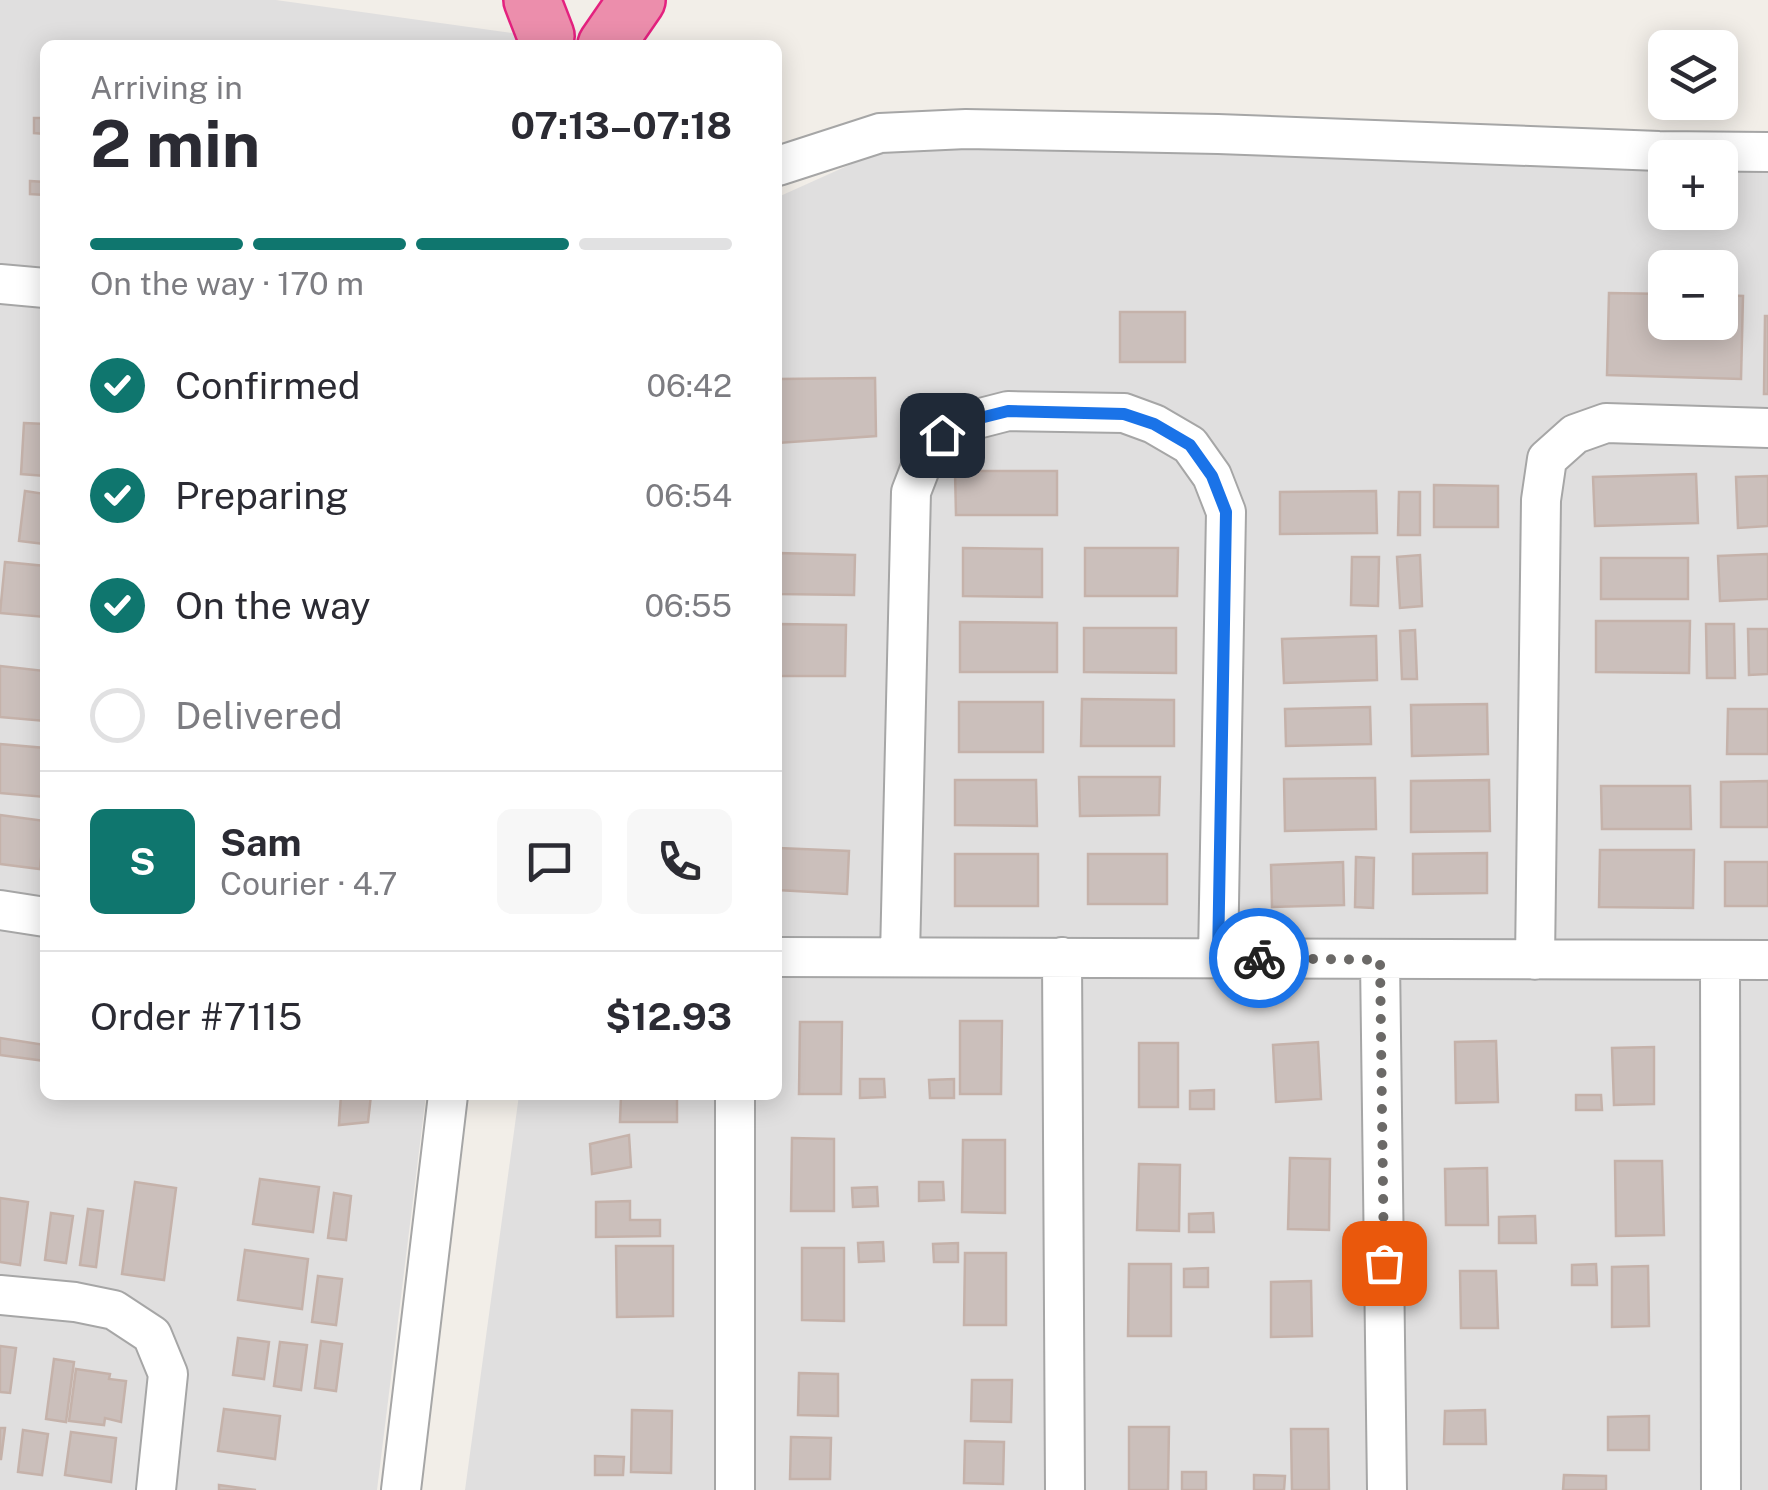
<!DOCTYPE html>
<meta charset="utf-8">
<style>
:root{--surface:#fff;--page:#f7f7f7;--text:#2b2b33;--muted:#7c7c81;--line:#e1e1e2;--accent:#0f766e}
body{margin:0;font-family:"Public Sans",sans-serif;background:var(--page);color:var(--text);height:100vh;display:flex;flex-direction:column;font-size:38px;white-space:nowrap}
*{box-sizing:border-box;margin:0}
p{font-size:32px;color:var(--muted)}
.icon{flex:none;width:55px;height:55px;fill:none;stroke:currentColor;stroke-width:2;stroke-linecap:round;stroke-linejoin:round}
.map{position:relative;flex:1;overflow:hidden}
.sheet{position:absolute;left:40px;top:40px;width:742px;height:1060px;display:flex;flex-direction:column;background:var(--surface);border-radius:15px;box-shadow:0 5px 25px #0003}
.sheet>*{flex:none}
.controls{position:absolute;left:1648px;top:30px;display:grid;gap:20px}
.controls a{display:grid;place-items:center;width:90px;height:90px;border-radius:15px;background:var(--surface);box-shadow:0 5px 25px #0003;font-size:50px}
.pin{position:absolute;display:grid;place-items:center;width:85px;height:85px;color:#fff;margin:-42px;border-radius:20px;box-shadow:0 5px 15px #0006}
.courier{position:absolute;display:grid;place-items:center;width:100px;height:100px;margin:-50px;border:8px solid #1a73e8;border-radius:50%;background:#fff;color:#222;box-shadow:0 2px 12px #0007}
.head em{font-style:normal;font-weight:700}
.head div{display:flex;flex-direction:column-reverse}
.head{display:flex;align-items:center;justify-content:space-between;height:170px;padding:0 50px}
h1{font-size:65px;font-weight:700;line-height:75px}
.bar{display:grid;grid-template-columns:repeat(4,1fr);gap:15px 10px;align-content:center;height:120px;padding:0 50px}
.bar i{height:12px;border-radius:8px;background:var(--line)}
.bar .active{background:var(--accent)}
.bar p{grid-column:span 4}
.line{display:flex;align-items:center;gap:25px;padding:0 50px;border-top:2px solid var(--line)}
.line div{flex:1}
.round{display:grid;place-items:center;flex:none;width:105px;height:105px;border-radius:15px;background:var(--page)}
ol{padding:0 50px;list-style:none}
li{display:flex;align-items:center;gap:30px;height:110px}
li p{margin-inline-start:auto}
li .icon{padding:10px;border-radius:50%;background:var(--accent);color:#fff;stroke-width:4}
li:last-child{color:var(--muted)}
li i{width:55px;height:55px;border:5px solid var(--line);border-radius:50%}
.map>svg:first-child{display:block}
</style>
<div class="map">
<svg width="1768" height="1490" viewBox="0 0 1768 1490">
<rect width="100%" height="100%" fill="#f2eee8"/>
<path fill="#e0dfdf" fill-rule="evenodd" d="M0 0H276L533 36 532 45H45V1095H426L377 1490H0Z
M907 139 1768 154V1490H465L519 1095H778V197ZM1665 158H1720V212H1665ZM1665 268H1720V322H1665Z"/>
<path fill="#cbbfbb" stroke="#c5b2aa" stroke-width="2.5" d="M34 118H45V134L34 133Z
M30 181 45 182V195L30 194Z
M1609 293 1665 294V322H1720V295L1743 296 1741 379 1607 375Z
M1120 312H1185V362H1120Z
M1765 316H1768V394H1764Z
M875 378 876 436 778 443V379Z
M24 423 45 424V476L21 474Z
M955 471H1057V515H956Z
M1696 474 1698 523 1595 526 1593 477Z
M1768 476V526L1738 528 1736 477Z
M1434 485 1498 486V527H1434Z
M25 491 45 494V544L19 541Z
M1376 491 1377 533 1280 534V492Z
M1399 492H1420V535H1398Z
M963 548 1042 549V597L963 596Z
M1085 548H1178L1177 596H1085Z
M778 553 855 555 854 595 778 594Z
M1768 554V599L1720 601 1718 556Z
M1420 555 1422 606 1400 608 1397 557Z
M1352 557H1379L1378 606 1351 605Z
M1601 558H1688V599H1601Z
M5 562 45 566V617L0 613Z
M1596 621H1690L1689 673 1596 672Z
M960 622 1057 623V672H960Z
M778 624 846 625 845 676H778Z
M1706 624H1734L1735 678H1707Z
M1084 628H1176V673L1084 672Z
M1748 629H1768V674L1749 675Z
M1415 630 1417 679H1402L1400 631Z
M1376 636 1377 680 1284 683 1282 639Z
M0 666 45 671V721L0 717Z
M1082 699 1174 700V746H1081Z
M959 702H1043V752H959Z
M1487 704 1488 754 1412 756 1411 705Z
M1370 707 1371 744 1286 746 1285 709Z
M1728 709H1768V754H1727Z
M0 744 45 748V797L0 793Z
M1079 777H1160L1159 815 1080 816Z
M1375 778 1376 829 1285 831 1284 779Z
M955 780H1036L1037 826 955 825Z
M1489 780 1490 831 1411 832V781Z
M1768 781V827H1721V782Z
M1601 786H1690L1691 829H1602Z
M0 815 45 821 40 869 0 864Z
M778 848 849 851 847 894 778 890Z
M1600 850H1694L1693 908 1599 907Z
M1487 853V893L1413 894V854Z
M955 854H1038V906H955Z
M1088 854H1167V904H1088Z
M1356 857 1374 858 1373 908 1355 907Z
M1343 862 1344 905 1272 907 1271 865Z
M1725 862H1768V906H1725Z
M960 1021H1002L1001 1094H960Z
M800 1022H842L841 1094H799Z
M0 1038 45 1045V1061L0 1055Z
M1496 1041 1498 1102 1456 1103 1455 1042Z
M1318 1042 1321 1099 1276 1102 1273 1045Z
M1139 1043H1178V1107H1139Z
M1654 1047V1104L1614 1105 1612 1048Z
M860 1079H884L885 1097 860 1098Z
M954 1079V1098H930L929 1080Z
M1214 1090V1109H1190V1091Z
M341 1095H371L368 1122 339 1125Z
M621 1095H677V1122H620Z
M1576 1095H1601L1602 1110H1576Z
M629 1135 631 1167 592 1174 590 1144Z
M792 1138 834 1139V1211H791Z
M963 1140H1005V1213L962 1212Z
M1290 1158 1330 1159 1329 1230 1288 1229Z
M1615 1161H1662L1664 1235 1616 1236Z
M1139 1164 1180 1165 1179 1231 1137 1230Z
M1487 1168 1488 1225H1446L1445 1169Z
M260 1179 319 1187 313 1232 253 1224Z
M135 1182 176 1188 164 1280 122 1274Z
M919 1182H943L944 1200 919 1201Z
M877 1187 878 1206 853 1207 852 1188Z
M334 1193 351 1196 346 1240 328 1238Z
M0 1198 28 1202 20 1265 0 1262Z
M630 1201V1220H660V1236L596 1237V1202Z
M88 1209 103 1211 96 1267 80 1265Z
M51 1213 73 1216 66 1263 45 1260Z
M1213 1213 1214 1232H1189V1214Z
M1535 1216 1536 1243H1499V1217Z
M883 1242 884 1261 859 1262 858 1243Z
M958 1243V1262H934L933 1244Z
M616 1246H673V1316L617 1317Z
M802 1248H844V1321L802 1320Z
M245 1250 308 1259 302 1309 238 1300Z
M965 1253H1006V1325H964Z
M1129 1264H1171V1336H1128Z
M1596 1264 1597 1285H1572V1265Z
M1648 1266 1649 1326 1612 1327V1267Z
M1208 1268V1287H1184V1269Z
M1460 1271H1496L1498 1328H1461Z
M318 1276 342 1279 336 1325 312 1322Z
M1311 1281 1312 1336 1271 1337V1282Z
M238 1338 269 1342 264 1379 233 1375Z
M321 1341 342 1344 336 1391 315 1388Z
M280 1342 307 1345 301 1390 274 1386Z
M0 1346 16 1348 10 1393 0 1392Z
M54 1359 74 1362 66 1422 46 1419Z
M76 1369 110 1374 109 1379 126 1381 121 1422 105 1418 104 1425 69 1421Z
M799 1373 838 1374V1416L798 1415Z
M972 1380H1012L1011 1422 971 1421Z
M224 1409 280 1416 275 1459 218 1451Z
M632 1410 672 1411 671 1473 631 1472Z
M1485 1410 1486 1444H1444L1445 1411Z
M1649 1416V1450H1608V1417Z
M1129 1427H1169L1168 1490H1129Z
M0 1428H5L1 1459H0Z
M1291 1429H1328L1329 1490H1292Z
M23 1430 48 1434 42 1475 18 1472Z
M71 1432 116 1438 111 1482 65 1475Z
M791 1437 831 1438 830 1479H790Z
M965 1441 1004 1442 1003 1484 964 1483Z
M595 1456 624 1457 623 1475H595Z
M1182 1472H1206V1490H1182Z
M1254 1475 1285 1476 1284 1490H1254Z
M1564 1475 1606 1476V1490H1563Z
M219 1485 256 1490H219Z"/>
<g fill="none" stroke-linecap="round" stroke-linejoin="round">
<defs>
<path id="minor" d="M778 166 880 133 966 129 1218 134 1659 151 1768 152
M0 284 45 288
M0 910 45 917
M900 955 911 492 923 461 942 435 973 420 1008 411 1124 413 1154 424 1190 445 1212 476 1226 512 1218 959
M778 957 1768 960
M1062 957 1065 1490
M1380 960 1387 1490
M1535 960 1541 500 1547 459 1575 434 1606 423 1768 428
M1720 960 1721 1490
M0 1295 75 1302 114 1310 152 1335 168 1374 156 1490
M401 1490 448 1095
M735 1490V1095"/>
<path id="highway" d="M532 0 546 36
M606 45 637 0"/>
</defs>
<use href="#minor" stroke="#a6a6a6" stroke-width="42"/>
<use href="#highway" stroke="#e4217f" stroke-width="60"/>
<use href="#minor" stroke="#fff" stroke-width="38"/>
<use href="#highway" stroke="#ec8eac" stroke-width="55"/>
</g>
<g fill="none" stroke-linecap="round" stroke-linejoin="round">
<path stroke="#6b6967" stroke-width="10" stroke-dasharray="0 18" d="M1259 958 1380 960 1384 1263"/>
<path stroke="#1a73e8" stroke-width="12" d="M942 435 972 420 1008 411 1124 414 1154 424 1190 445 1212 476 1226 512 1218 959 1259 958"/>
</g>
</svg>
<div class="controls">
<a><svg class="icon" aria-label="layers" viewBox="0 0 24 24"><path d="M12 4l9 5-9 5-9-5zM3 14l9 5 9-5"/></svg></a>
<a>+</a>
<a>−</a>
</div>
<div class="pin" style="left:1384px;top:1263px;background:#ea580c"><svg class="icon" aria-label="bag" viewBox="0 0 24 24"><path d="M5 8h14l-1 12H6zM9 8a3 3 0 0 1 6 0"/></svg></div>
<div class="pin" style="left:942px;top:435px;background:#1f2937"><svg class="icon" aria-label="home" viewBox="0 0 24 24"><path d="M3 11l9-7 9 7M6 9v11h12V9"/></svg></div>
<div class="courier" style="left:1259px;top:958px"><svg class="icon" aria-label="bike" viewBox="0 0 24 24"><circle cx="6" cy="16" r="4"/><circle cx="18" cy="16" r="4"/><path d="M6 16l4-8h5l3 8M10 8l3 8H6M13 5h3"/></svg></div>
<section class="sheet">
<div class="head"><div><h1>2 min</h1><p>Arriving in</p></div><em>07:13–07:18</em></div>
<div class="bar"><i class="active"></i><i class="active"></i><i class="active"></i><i></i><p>On the way · 170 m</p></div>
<ol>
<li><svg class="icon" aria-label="check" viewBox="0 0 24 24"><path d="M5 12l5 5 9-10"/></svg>Confirmed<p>06:42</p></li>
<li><svg class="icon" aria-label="check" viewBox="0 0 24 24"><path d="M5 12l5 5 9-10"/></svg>Preparing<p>06:54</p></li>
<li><svg class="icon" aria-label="check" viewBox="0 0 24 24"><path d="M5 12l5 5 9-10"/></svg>On the way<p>06:55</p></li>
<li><i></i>Delivered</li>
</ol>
<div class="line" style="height:180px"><b class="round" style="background:var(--accent);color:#fff">S</b><div><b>Sam</b><p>Courier · 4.7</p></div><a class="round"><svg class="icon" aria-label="chat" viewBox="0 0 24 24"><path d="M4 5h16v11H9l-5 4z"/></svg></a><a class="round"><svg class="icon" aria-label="phone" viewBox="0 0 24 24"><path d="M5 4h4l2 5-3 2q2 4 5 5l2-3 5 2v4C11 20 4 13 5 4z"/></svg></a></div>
<div class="line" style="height:130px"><div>Order #7115</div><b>$12.93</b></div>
</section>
</div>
